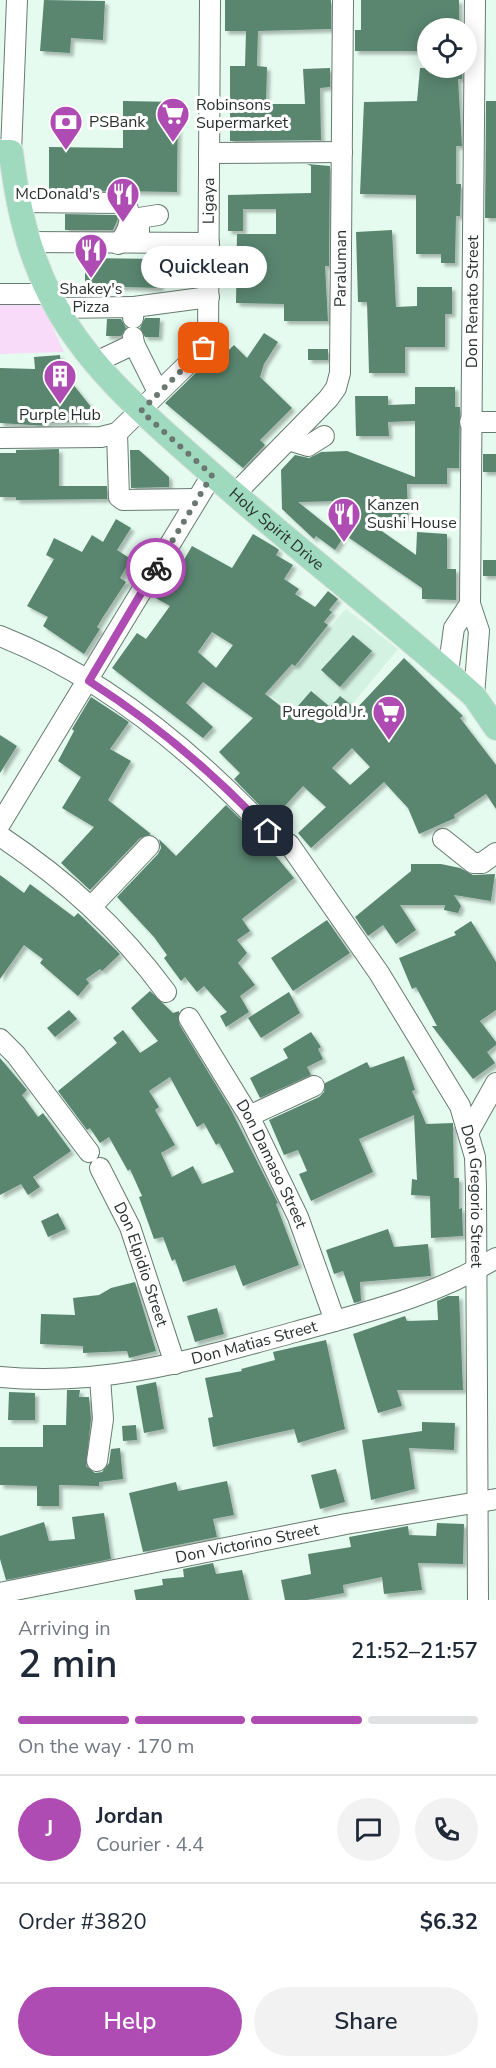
<!DOCTYPE html>
<meta charset="utf-8">
<style>
:root{--surface:#fff;--page:#f2f2f3;--text:#1f2937;--muted:#747a83;--line:#e0e1e3;--accent:#ae4cb3}
body{margin:0;font-family:"Nunito Sans",sans-serif;background:var(--page);color:var(--text);height:100vh;display:flex;flex-direction:column;font-size:22px;white-space:nowrap}
*{box-sizing:border-box;margin:0}
p{font-size:20px;color:var(--muted)}
.icon{flex:none;width:33px;height:33px;fill:none;stroke:currentColor;stroke-width:2;stroke-linecap:round;stroke-linejoin:round}
.map{position:relative;height:1600px;overflow:hidden}
.sheet{display:flex;flex-direction:column;background:var(--surface);flex:1}
.sheet>*{flex:none}
.buttons{position:absolute;left:417px;top:18px;display:grid;gap:12px}
.buttons a{display:grid;place-items:center;width:60px;height:60px;border-radius:50%;background:var(--surface);box-shadow:0 3px 15px #0003;font-size:30px}
.pin{position:absolute;display:grid;place-items:center;width:51px;height:51px;color:#fff;margin:-26px;border-radius:12px;box-shadow:0 3px 9px #0006}
.courier{position:absolute;display:grid;place-items:center;width:60px;height:60px;margin:-30px;border:4px solid #ae4cb3;border-radius:50%;background:#fff;color:#222;box-shadow:0 2px 8px #0007}
.bubble{position:absolute;height:42px;border-radius:21px;background:var(--surface);box-shadow:0 3px 15px #0003;font-size:20px;font-weight:600;line-height:42px;text-align:center}
.summary em{font-style:normal;font-weight:600}
.summary div{display:flex;flex-direction:column-reverse}
.summary{display:flex;align-items:center;justify-content:space-between;height:102px;padding:0 18px}
h1{font-size:39px;font-weight:600;line-height:45px}
.bar{display:grid;grid-template-columns:repeat(4,1fr);gap:9px 6px;align-content:center;height:72px;padding:0 18px}
.bar i{height:8px;border-radius:4px;background:var(--line)}
.bar .on{background:var(--accent)}
.bar p{grid-column:span 4}
.line{display:flex;align-items:center;gap:15px;padding:0 18px;border-top:2px solid var(--line)}
.line div{flex:1}
.round{display:grid;place-items:center;flex:none;width:63px;height:63px;border-radius:32px;background:var(--page)}
.primary-button{display:flex;gap:12px;margin-top:auto;padding:12px 18px}
.primary-button a{flex:1;height:69px;border-radius:36px;background:var(--accent);color:#fff;font-size:24px;font-weight:600;line-height:69px;text-align:center}
.primary-button a+a{background:var(--page);color:var(--text)}
.map>svg:first-child{display:block}
</style>
<div class="map">
<svg width="496" height="1600" viewBox="0 0 496 1600">
<defs>
<filter id="shadow"><feDropShadow dx="3.5" dy="3.5" stdDeviation="1.5" flood-color="#0004"/></filter>
</defs>
<rect width="100%" height="100%" fill="#e5fbef"/>
<path fill="#d4f2e2" d="M346 609 398 649 324 738 270 695Z"/>
<path fill="#f8dbf8" d="M41 302 64 352 0 354V303Z"/>
<path fill="#5a8670" fill-rule="evenodd" filter="url(#shadow)" d="M44 0 105 1 103 40 71 38 70 53 40 51Z
M225 0H331V29L258 31 257 66 267 67 266 104H305L303 69 330 68V87L320 88 321 140 230 141V66H245L246 31H225Z
M361 0H459V28H428V51H355V30H361Z
M420 68H462V79H458L462 146H456V184H461L460 216H456L455 263H441V254H416V195L360 194 364 102 417 101Z
M123 101 178 102 177 192 49 190V147L123 148Z
M486 101H496V218H485Z
M307 164 330 166 329 266H325L328 321H284V304L236 303 237 234H276V209H243V231H228V195L311 193V166Z
M65 214 117 215 118 219 113 230H65Z
M392 230 396 307 417 306V287H452V314H445V347H405V373H369L367 302H358L356 232Z
M85 258 160 259V288L85 286Z
M145 318H160L159 337H145L140 328Z
M107 319H121L126 328 121 336H106Z
M264 333 278 342 264 364 260 377 292 408 260 440 265 445 243 468 165 403 213 356 218 361 234 345 247 358Z
M308 349H328V360H308Z
M60 355 63 384 72 383 99 417H86V421L47 423V426L0 423V368L35 369 34 357Z
M415 387H455V407H460L459 468H447V484H407L408 518 366 520 416 555 417 532 447 534V569H456V600L422 599V588L345 535 344 501 298 502 343 538 335 550 316 536 314 539 282 509 281 470 295 455 309 458 321 452 347 451 415 477V421L388 422 389 436H356L355 396H388V405L415 404Z
M59 449V486H107V499L16 500V497H0V453H16V450Z
M130 450H139L169 477V487L131 488Z
M483 454H496V472H483Z
M116 519 131 528 117 550 131 559 120 578 126 582 103 617 97 627 100 629 84 654 43 626 48 617 27 606 54 559 46 555 54 538 82 552 92 535 103 542Z
M253 534 275 547 279 550 276 555 293 565 284 579 299 589 295 594 315 607 328 591 338 599 329 610 332 612 324 622 328 625 295 666 292 664 265 694 291 714 311 691 330 707 340 696 356 709 404 658 463 716 460 718 496 765V809L486 794 454 815 455 818 419 834 408 808 384 782 311 848 298 833 326 807 303 786 273 819 234 779 240 773 219 752 253 718 203 682 186 703 213 727 203 738 112 668 137 633 146 639 170 606 154 597 176 562 181 565 192 546 232 568ZM212 632 233 645 216 668 198 652ZM352 748 370 767 350 785 332 768Z
M483 560H496V576H483Z
M353 635 372 651 340 687 321 670Z
M91 697 129 722 110 749 131 761 108 800 151 834 140 838 90 890 61 863 94 827 62 808 81 777 58 761 74 731 72 729Z
M0 735 17 746 0 773Z
M226 805 265 843 294 878 242 919 250 931 237 940 247 953 238 963 255 985 240 996 249 1012 226 1027 220 1016 227 1012 204 986 197 992 185 977 181 981 164 958 167 955 154 937 117 897 158 854 161 848 159 839 176 856Z
M411 864H441L460 868 473 875 495 874 491 901 454 895 461 906 458 913 444 910 445 905H400L416 930 396 944 383 925 368 936 355 917 411 871Z
M0 875 24 893 30 884 74 917 78 913 120 954 102 971 100 969 86 979 89 983 78 996 40 963 43 959 24 945 0 979Z
M327 920 350 953 293 991 271 958Z
M471 921 496 962V1010L480 1021 496 1042V1045L487 1052 495 1063 473 1079 432 1026H437L416 987 412 989 399 958 456 935 454 932Z
M150 991 173 1013 179 1011V1024L230 1108 278 1203 276 1204 299 1265 243 1286 235 1265 183 1282 175 1259 172 1261 163 1237 154 1239 139 1197 142 1196 130 1169 128 1171 109 1137 100 1143 90 1128 87 1130 58 1091 117 1043 113 1038 123 1030 140 1053 158 1041 131 1008ZM170 1077 197 1127 204 1123 216 1145 219 1143 234 1172 202 1184 193 1166 172 1177 161 1153 175 1145 155 1110 159 1107 149 1091Z
M289 992 300 1013 261 1038 248 1018Z
M69 1010 77 1019 55 1037 47 1028Z
M311 1032 321 1047 318 1049 323 1059 307 1067 311 1075 260 1098 250 1078 288 1058 283 1049Z
M404 1056 415 1090 412 1091 426 1124 453 1123 454 1178H459V1209L462 1208 463 1236 431 1238 430 1196 411 1195 412 1179 417 1180 414 1115 359 1139 373 1172 311 1201 299 1174 307 1171 298 1150 284 1155 269 1120 319 1097 324 1092 325 1083 367 1062 370 1068Z
M0 1058 27 1090 22 1095 38 1117 43 1113 71 1151 33 1177 40 1187 28 1195 21 1184 0 1195Z
M58 1213 66 1229 48 1237 41 1221Z
M388 1229 394 1247 428 1244 431 1276 360 1282 361 1301 354 1303 343 1271 334 1274 326 1250Z
M135 1282 156 1351 129 1358 127 1351 83 1353V1346L40 1344 41 1314 75 1315 73 1298 99 1295 111 1288Z
M448 1296H459L463 1390H397L402 1406 378 1413 353 1334 405 1316 407 1321 438 1320 437 1301Z
M217 1308 224 1334 195 1342 187 1316Z
M326 1340 345 1429 298 1443 294 1429 213 1447 208 1418 213 1417 205 1378 242 1371 241 1369 275 1360 273 1352Z
M156 1382 164 1429 144 1433 136 1386Z
M67 1390H80L79 1397H89L91 1419 86 1466 95 1473 102 1472 109 1463 111 1449 120 1448 123 1479 99 1482V1486L59 1485V1506H37V1486L0 1485V1447H43V1425H66Z
M9 1392 35 1393V1420H8Z
M422 1422 455 1423 454 1450 409 1448 415 1489 371 1500 362 1440 422 1431Z
M136 1425 137 1440 123 1441 122 1426Z
M336 1469 345 1502 320 1509 311 1475Z
M227 1481 234 1515 213 1519 217 1537 143 1552 129 1493 176 1482 178 1491Z
M104 1513 111 1559 6 1580 0 1559V1536L44 1522 49 1541 75 1539 72 1517Z
M437 1523 464 1524 463 1564 418 1563 422 1590 384 1594 382 1577 343 1585 344 1593 307 1600H285L281 1580 311 1574 308 1554 351 1547 349 1537 408 1526 409 1535 436 1536Z
M213 1563 216 1574 242 1570 249 1600H136L134 1590 163 1585 162 1579 184 1577 183 1569Z"/>
<g fill="none" stroke-linecap="round" stroke-linejoin="round">
<defs>
<g id="minor">
<path d="M11 152 17 0"/>
<path d="M209 153 342 152"/>
<path d="M17 202 124 203C135 216 128 233 118 244"/>
<path d="M139 240V218L158 215"/>
<path d="M27 242 209 243"/>
<path d="M0 294H49"/>
<path d="M134 307 209 297"/>
<path d="M57 308 134 307 133 318"/>
<path d="M134 344 158 392"/>
<path d="M96 362 134 344 133 337"/>
<path d="M470 422H496"/>
<path d="M117 433 119 497 123 500 197 499"/>
<path id="s1" d="M0 438 101 437 117 433 199 353 208 340 210 0"/>
<path d="M288 440 308 446 324 436"/>
<path id="s2" d="M234 495 328 399 336 388 340 373 343 0"/>
<path d="M0 636C104 677 192 750 268 831"/>
<path d="M448 672 454 628 470 604"/>
<path id="s3" d="M474 696 479 631 470 604 475 0"/>
<path d="M0 824 212 475"/>
<path d="M0 836C67 881 118 927 166 992"/>
<path d="M443 839 473 863H482L496 853"/>
<path id="s4" d="M289 844 379 973 460 1106 475 1157 476 1187 478 1600"/>
<path d="M92 906 149 846"/>
<path id="s5" d="M189 1018 249 1116 298 1217 335 1321"/>
<path d="M0 1039 16 1055 89 1152"/>
<path d="M249 1116 314 1086"/>
<path d="M469 1131 496 1083"/>
<path id="s6" d="M100 1168 130 1227 175 1364"/>
<path id="s7" d="M0 1377C105 1387 196 1359 295 1332 363 1313 436 1296 496 1258"/>
<path d="M97 1461 103 1419 100 1378"/>
<path id="s8" d="M0 1593 346 1524 496 1499"/>
</g>
<g id="major">
<path id="s9" d="M0 152H11C17 203 27 249 50 295 83 362 142 413 197 461 287 542 384 615 474 696L496 728"/>
</g>
</defs>
<use href="#minor" stroke="#687b71" stroke-width="22"/>
<use href="#major" stroke="#dddedd" stroke-width="26"/>
<use href="#minor" stroke="#fff" stroke-width="20"/>
<use href="#major" stroke="#9fdabf" stroke-width="24"/>
</g>
<g fill="none" stroke-linecap="round" stroke-linejoin="round">
<path stroke="#6b7871" stroke-width="6" stroke-dasharray="0 10.8" d="M156 568 212 475 141 411 204 348"/>
<path stroke="#ae4cb3" stroke-width="8" d="M156 568 89 681C156 724 214 773 268 831"/>
</g>
<defs>
<symbol id="supermarket-pin" viewBox="-11 -11 22 30"><path d="M0 17L-7.5 6A9.5 9.5 0 1 1 7.5 6Z" fill="#ae4cb3" stroke="#fff"/><path d="M-6-5.5h2.5l.6 2H6L4.5 2H-2.5L-4.4-4H-6ZM-1.5 3.2a1.3 1.3 0 1 0 .1 0ZM3 3.2a1.3 1.3 0 1 0 .1 0Z" fill="#fff"/></symbol>
<symbol id="bank-pin" viewBox="-11 -11 22 30"><path d="M0 17L-7.5 6A9.5 9.5 0 1 1 7.5 6Z" fill="#ae4cb3" stroke="#fff"/><path d="M-6-4H6V4H-6ZM0-2.3a2.3 2.3 0 1 0 0 4.6a2.3 2.3 0 1 0 0-4.6Z" fill="#fff"/></symbol>
<symbol id="restaurant-pin" viewBox="-11 -11 22 30"><path d="M0 17L-7.5 6A9.5 9.5 0 1 1 7.5 6Z" fill="#ae4cb3" stroke="#fff"/><path d="M-5-6h1v4h1v-4h1v4h1v-4h1v5L-1.5 .5V6h-2V.5L-5-1ZM5-6V6H3V1.5H1.5Q1.5-4 5-6Z" fill="#fff"/></symbol>
<symbol id="building-pin" viewBox="-11 -11 22 30"><path d="M0 17L-7.5 6A9.5 9.5 0 1 1 7.5 6Z" fill="#ae4cb3" stroke="#fff"/><path d="M-4-6H4V6H1V3H-1V6H-4ZM-2.5-4.3h1.7v1.8h-1.7ZM.8-4.3h1.7v1.8H.8ZM-2.5-1h1.7V.8h-1.7ZM.8-1h1.7V.8H.8Z" fill="#fff"/></symbol>
</defs>
<g fill-rule="evenodd">
<use href="#supermarket-pin" x="154" y="95" width="38" height="52"/>
<use href="#bank-pin" x="47" y="103" width="38" height="52"/>
<use href="#restaurant-pin" x="104" y="175" width="38" height="52"/>
<use href="#restaurant-pin" x="72" y="231" width="38" height="52"/>
<use href="#building-pin" x="41" y="357" width="38" height="52"/>
<use href="#restaurant-pin" x="325" y="495" width="38" height="52"/>
<use href="#supermarket-pin" x="370" y="693" width="38" height="52"/>
</g>
<g text-anchor="middle" dominant-baseline="central" stroke-width="6" stroke-linejoin="round" paint-order="stroke">
<g font-size="16" fill="#29312d" stroke="#fff" text-anchor="start">
<text x="196" y="105">Robinsons<tspan x="196" dy="18">Supermarket</tspan></text>
<text x="89" y="122">PSBank</text>
<text x="100" y="194" text-anchor="end">McDonald's</text>
<text x="91" y="289" text-anchor="middle">Shakey's<tspan x="91" dy="18">Pizza</tspan></text>
<text x="60" y="415" text-anchor="middle">Purple Hub</text>
<text x="367" y="505">Kanzen<tspan x="367" dy="18">Sushi House</tspan></text>
<text x="366" y="712" text-anchor="end">Puregold Jr.</text>
</g>
<g font-size="16" fill="#29312d" stroke="#fff">
<text stroke="none"><textPath href="#s1" startOffset="387">Ligaya</textPath></text>
<text stroke="none"><textPath href="#s2" startOffset="268">Paraluman</textPath></text>
<text stroke="none"><textPath href="#s3" startOffset="396">Don Renato Street</textPath></text>
<text stroke="none"><textPath href="#s9" startOffset="488">Holy Spirit Drive</textPath></text>
<text stroke="none"><textPath href="#s5" startOffset="168">Don Damaso Street</textPath></text>
<text stroke="none"><textPath href="#s4" startOffset="405">Don Gregorio Street</textPath></text>
<text stroke="none"><textPath href="#s6" startOffset="105">Don Elpidio Street</textPath></text>
<text stroke="none"><textPath href="#s7" startOffset="258">Don Matias Street</textPath></text>
<text stroke="none"><textPath href="#s8" startOffset="252">Don Victorino Street</textPath></text>
</g>
</g>
</svg>
<div class="buttons">
<a><svg class="icon" aria-label="locate" viewBox="0 0 24 24"><circle cx="12" cy="12" r="6"/><path d="M12 2v4M12 18v4M2 12h4M18 12h4"/></svg></a>
</div>
<div class="pin" style="left:204px;top:348px;background:#ea580c"><svg class="icon" aria-label="bag" viewBox="0 0 24 24"><path d="M5 8h14l-1 12H6zM9 8a3 3 0 0 1 6 0"/></svg></div>
<div class="pin" style="left:268px;top:831px;background:#1f2937"><svg class="icon" aria-label="home" viewBox="0 0 24 24"><path d="M3 11l9-7 9 7M6 9v11h12V9"/></svg></div>
<div class="courier" style="left:156px;top:568px"><svg class="icon" aria-label="bike" viewBox="0 0 24 24"><circle cx="6" cy="16" r="4"/><circle cx="18" cy="16" r="4"/><path d="M6 16l4-8h5l3 8M10 8l3 8H6M13 5h3"/></svg></div>
<div class="bubble" style="left:141px;top:246px;width:126px">Quicklean</div>
</div>
<section class="sheet">
<div class="summary"><div><h1>2 min</h1><p>Arriving in</p></div><em>21:52–21:57</em></div>
<div class="bar"><i class="on"></i><i class="on"></i><i class="on"></i><i></i><p>On the way · 170 m</p></div>
<div class="line" style="height:108px"><b class="round" style="background:var(--accent);color:#fff">J</b><div><b>Jordan</b><p>Courier · 4.4</p></div><a class="round"><svg class="icon" aria-label="chat" viewBox="0 0 24 24"><path d="M4 5h16v11H9l-5 4z"/></svg></a><a class="round"><svg class="icon" aria-label="phone" viewBox="0 0 24 24"><path d="M5 4h4l2 5-3 2q2 4 5 5l2-3 5 2v4C11 20 4 13 5 4z"/></svg></a></div>
<div class="line" style="height:78px"><div>Order #3820</div><b>$6.32</b></div>
<div class="primary-button"><a>Help</a><a>Share</a></div>
</section>
